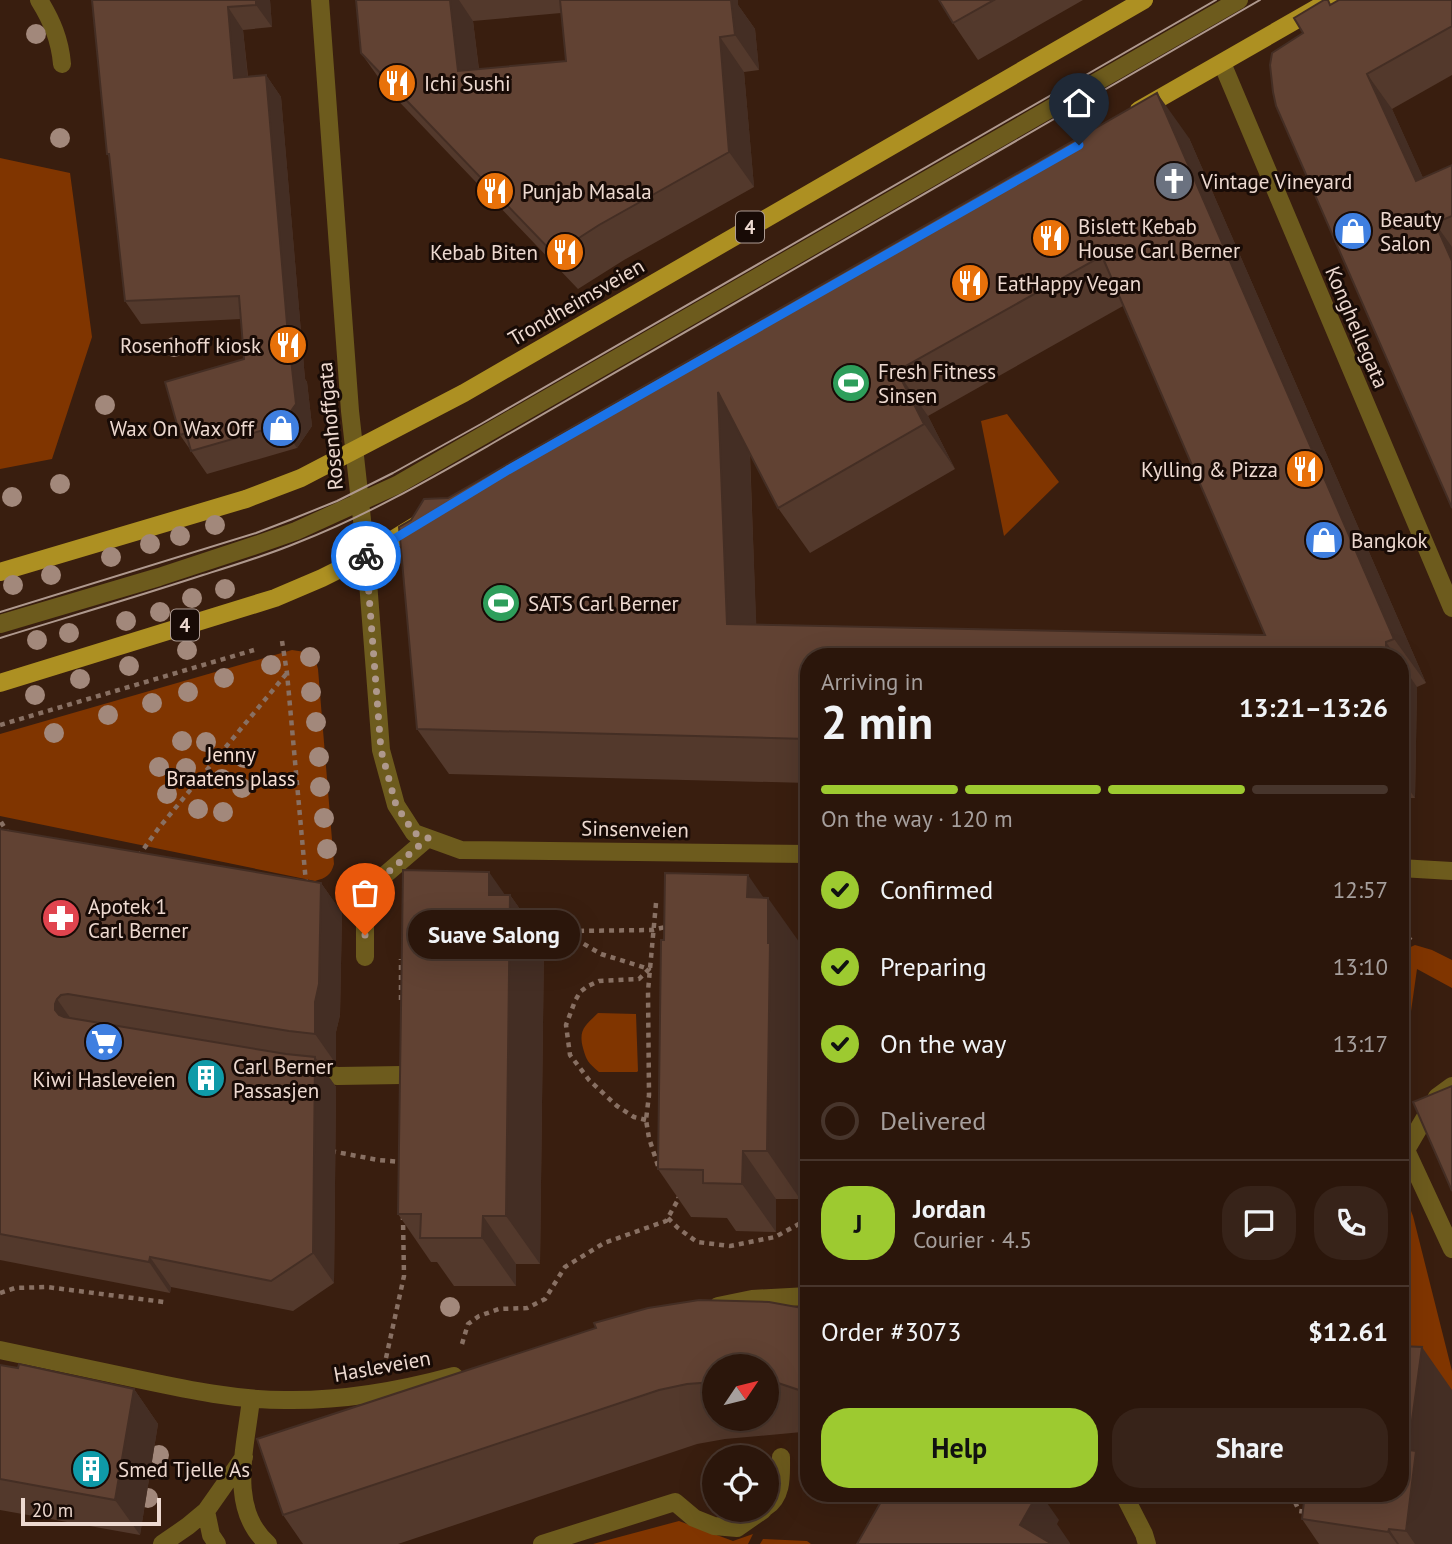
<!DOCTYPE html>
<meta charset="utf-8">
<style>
:root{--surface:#2b160b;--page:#372319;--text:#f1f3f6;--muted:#a69f9d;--line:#47352c;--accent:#9dca30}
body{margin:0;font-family:"PT Sans",sans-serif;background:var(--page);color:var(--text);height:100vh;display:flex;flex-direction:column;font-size:26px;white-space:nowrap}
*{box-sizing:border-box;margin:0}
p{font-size:23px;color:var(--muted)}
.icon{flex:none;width:38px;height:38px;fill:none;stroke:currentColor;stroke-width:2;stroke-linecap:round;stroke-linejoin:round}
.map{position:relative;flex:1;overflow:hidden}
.panel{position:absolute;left:800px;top:648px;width:609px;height:854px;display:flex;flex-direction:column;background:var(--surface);border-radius:28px;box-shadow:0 7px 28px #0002,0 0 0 2px var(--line)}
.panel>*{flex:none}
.needle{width:46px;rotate:55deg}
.fabs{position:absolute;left:702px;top:1354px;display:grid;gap:14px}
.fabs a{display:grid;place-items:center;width:77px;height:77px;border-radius:50%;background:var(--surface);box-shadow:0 7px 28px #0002,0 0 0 2px var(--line);font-size:35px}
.scale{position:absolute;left:21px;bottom:18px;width:140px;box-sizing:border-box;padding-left:7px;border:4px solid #edd9d0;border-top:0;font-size:19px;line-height:24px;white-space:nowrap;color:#edd9d0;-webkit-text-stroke:5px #180b06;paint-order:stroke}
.pin{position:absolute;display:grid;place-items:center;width:60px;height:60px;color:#fff;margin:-72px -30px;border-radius:50% 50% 50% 0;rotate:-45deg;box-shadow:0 0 7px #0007}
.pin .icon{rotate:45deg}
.courier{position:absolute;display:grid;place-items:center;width:70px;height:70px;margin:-35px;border:5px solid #1a73e8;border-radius:50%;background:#fff;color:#222;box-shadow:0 2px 9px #0007}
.bubble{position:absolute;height:49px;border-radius:24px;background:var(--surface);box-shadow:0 7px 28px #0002,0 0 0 2px var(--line);font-size:23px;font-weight:800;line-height:49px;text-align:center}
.summary em{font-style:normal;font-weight:800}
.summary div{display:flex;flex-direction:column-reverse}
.summary{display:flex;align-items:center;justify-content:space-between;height:119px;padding:0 21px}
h1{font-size:46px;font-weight:800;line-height:52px}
.bar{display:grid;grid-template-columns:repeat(4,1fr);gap:10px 7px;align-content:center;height:84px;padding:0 21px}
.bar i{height:9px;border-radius:5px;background:var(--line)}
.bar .selected{background:var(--accent)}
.bar p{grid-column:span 4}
.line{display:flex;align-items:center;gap:18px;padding:0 21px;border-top:2px solid var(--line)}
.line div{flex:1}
.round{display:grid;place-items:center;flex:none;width:74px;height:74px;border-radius:28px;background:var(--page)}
ol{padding:0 21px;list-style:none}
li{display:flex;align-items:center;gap:21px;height:77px}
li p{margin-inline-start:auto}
li .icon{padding:7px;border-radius:50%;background:var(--accent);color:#111;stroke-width:4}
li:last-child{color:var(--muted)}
li i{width:38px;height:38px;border:4px solid var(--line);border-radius:50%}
.action{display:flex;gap:14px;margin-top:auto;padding:14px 21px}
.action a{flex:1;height:80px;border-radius:28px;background:var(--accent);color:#111;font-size:28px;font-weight:800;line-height:80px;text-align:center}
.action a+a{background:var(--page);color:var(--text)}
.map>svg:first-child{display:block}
</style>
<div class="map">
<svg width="1452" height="1544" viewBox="0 0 1452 1544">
<rect width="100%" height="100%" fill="#391e0f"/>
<path fill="#803500" d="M0 158 70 173 92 337 52 459 0 469Z
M1007 414 1059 482 1004 536 981 421Z
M292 650 305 652 315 658 318 669 334 864C331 875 326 878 315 881L0 816V734Z
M1415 945 1432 950 1452 960V988L1417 969 1400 1089V952Z
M598 1013 636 1014 638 1071 637 1072H599C588 1062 587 1062 583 1048 578 1029 586 1025 598 1013Z
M1400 1183 1413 1216 1452 1371V1410L1400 1422Z
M679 1521 733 1541 753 1534 748 1544H593Z
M763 1539 807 1541 811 1544H760Z"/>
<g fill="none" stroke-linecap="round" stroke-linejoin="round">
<path stroke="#887063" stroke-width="4.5" stroke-dasharray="5 5" stroke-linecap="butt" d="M282 641 287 673 306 883
M0 725 254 650
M1 822 9 835
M139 857 140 854 158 829 287 673
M656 903 648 991 649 1095 646 1120 649 1138 659 1169
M1400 946 1411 937
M401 1000V959
M646 1120 634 1117 617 1106 589 1080 570 1055 566 1025 575 1001 580 992 588 986 599 981 639 979 649 969 601 954 572 937 574 931 653 930 669 926
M331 1151 378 1160 402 1162
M668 1218 678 1228 697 1242 730 1246 775 1237 808 1219
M0 1293 15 1288 47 1287 164 1302
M462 1344 468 1324 479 1316 499 1309 527 1308 545 1299 565 1267 604 1243 666 1221 679 1198 678 1196
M386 1358 404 1276 403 1218
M1291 1493 1299 1511 1306 1512"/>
<path stroke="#6d5b1d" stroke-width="18" d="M39 0C52 21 60 40 62 64
M320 0 350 411 366 556 381 750 396 805 414 833 461 850 808 854
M1222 63 1452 608
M0 624 159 577 259 544 296 531 397 485 1239 0
M1400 868 1452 871
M365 957V892L428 838
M304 1072 338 1076 402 1075
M1452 1086 1437 1097 1406 1150 1452 1249
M718 1306 752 1299 808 1296
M0 1350C47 1360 95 1370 142 1380 189 1390 237 1400 285 1400 343 1401 399 1391 454 1376
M251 1399C246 1446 227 1508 268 1544
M1123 1493 1144 1534 1147 1544
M766 1507C783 1496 781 1475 781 1457
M162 1544 188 1526 206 1511
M217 1544 211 1535 206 1511 244 1457
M542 1544 675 1502 694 1518 714 1526 737 1528 763 1510"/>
<path stroke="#ad9022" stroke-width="18" d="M1139 110 1331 0
M0 572 246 499 301 478 464 393 1144 0
M0 683 275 598 322 578 366 556 420 523"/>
<path stroke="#af998e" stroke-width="2" d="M0 612 256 533 290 520 337 501 393 473 481 424 1216 0
M0 638C68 617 136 597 203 575 235 565 268 555 299 542 366 516 430 479 493 443L1260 0"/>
</g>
<g fill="#a2887b">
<circle cx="36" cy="34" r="10"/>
<circle cx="60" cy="138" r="10"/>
<circle cx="174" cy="347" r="10"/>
<circle cx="105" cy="405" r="10"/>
<circle cx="60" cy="484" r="10"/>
<circle cx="12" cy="497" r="10"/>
<circle cx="215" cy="525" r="10"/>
<circle cx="180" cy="536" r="10"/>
<circle cx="150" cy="544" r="10"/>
<circle cx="111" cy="557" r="10"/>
<circle cx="51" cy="575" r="10"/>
<circle cx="13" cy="585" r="10"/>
<circle cx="225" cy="589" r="10"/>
<circle cx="192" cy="598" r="10"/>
<circle cx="160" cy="612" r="10"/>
<circle cx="126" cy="621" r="10"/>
<circle cx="69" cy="633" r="10"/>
<circle cx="37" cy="640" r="10"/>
<circle cx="187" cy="650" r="10"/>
<circle cx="310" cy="657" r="10"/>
<circle cx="271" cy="665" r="10"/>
<circle cx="129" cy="666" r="10"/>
<circle cx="224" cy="678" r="10"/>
<circle cx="80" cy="679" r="10"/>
<circle cx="188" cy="692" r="10"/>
<circle cx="311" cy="692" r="10"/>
<circle cx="35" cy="695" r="10"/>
<circle cx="152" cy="703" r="10"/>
<circle cx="108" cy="715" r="10"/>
<circle cx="316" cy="722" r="10"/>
<circle cx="54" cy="733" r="10"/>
<circle cx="182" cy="741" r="10"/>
<circle cx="206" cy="742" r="10"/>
<circle cx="319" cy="757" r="10"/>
<circle cx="244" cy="758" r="10"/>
<circle cx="159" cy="767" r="10"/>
<circle cx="186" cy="768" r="10"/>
<circle cx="222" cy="779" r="10"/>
<circle cx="320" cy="787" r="10"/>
<circle cx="242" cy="788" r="10"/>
<circle cx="167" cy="794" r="10"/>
<circle cx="198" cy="809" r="10"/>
<circle cx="223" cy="812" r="10"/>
<circle cx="324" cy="818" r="10"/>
<circle cx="327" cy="849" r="10"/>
<circle cx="450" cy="1307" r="10"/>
<circle cx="159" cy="1455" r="10"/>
<circle cx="148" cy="1498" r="10"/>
</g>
<path fill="#53392c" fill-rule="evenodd" d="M92 0H270L272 27 243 30 248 76 266 75 281 97 305 379 307 382 312 426 297 448 207 474 180 435 244 359 241 319 141 324 125 301 109 157 107 154Z
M356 0H738V5L755 29 759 70 744 72 754 187 624 260 578 289 386 88 361 53ZM561 13 566 61 479 69 473 21Z
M939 0H1083L978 60 953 23Z
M1452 0V75L1392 109 1423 178 1452 165V508L1303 33Z
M1189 138 1426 683 1417 687 1415 798H1400V656H808V783L449 774 417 729 448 498ZM1123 306 1265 635 756 624 750 453 778 508 810 553 955 469 928 416Z
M0 829 321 883 342 913 340 1015 336 1032V1064L319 1063 336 1087 334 1283 293 1311 171 1287 170 1293 0 1260Z
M506 895H510L544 943 540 1264H516V1286H454L437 1262H431L398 1214Z
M664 940 802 946V989L803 991 800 1199H776V1232L736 1231 727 1218 691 1217 658 1169Z
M808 1309V1434L802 1432 725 1439 697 1444 398 1544H303L283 1515ZM714 1367H766V1419H714Z
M0 1365 134 1389 158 1424 140 1535 0 1510Z
M1305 1493 1452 1544H1319L1302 1519Z"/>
<path fill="#442e24" d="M256 0H270L272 27 256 5Z
M450 0H459L473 21 483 105 458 71Z
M720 0H738V5L755 29 759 70 735 35Z
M228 7 243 30 250 100 234 78Z
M720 37 744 72 754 187 729 152Z
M1367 74 1392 109 1440 215 1416 181Z
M266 75 281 97 305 379 307 382 312 426 297 448 281 425 290 359Z
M1157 93 1189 138 1426 683 1394 639Z
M1435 223 1452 247V261Z
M897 371 928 416 955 469 924 424Z
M718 392 749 436 758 668 727 624Z
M1386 642 1396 656H1386Z
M1400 662 1417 687 1415 798 1400 777Z
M489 872 510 902V895L544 943 540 1264 506 1216 489 895Z
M748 875 768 904V898L802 946V989L803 991 800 1199 767 1151 768 943 747 897Z
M321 883 342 913 340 1015 336 1032V1064L315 1034V1002Z
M57 999 78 1029 76 1035 55 1010V1004Z
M315 1057 336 1087 334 1283 313 1253Z
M743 1151 776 1199V1232L742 1184Z
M483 1216 516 1264V1286L482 1238Z
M150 1257 171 1287 170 1293 149 1262Z
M1422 1347 1452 1390V1544H1415L1406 1531 1408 1450Z
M134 1389 158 1424 140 1535 115 1500Z
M1025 1493H1040L1059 1520 1057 1524 1070 1543V1544H1033L1020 1525Z
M1389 1529 1399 1544H1397L1388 1532Z"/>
<path fill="#614233" stroke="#442e24" stroke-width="2" fill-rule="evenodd" d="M92 0H256V5L228 7 234 78 266 75 290 359H291L296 404 281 425 191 451 186 433 180 435 165 382 244 359 239 296 125 301 109 154H107Z
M356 0H450L458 71 566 61 560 0H731L735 35 720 37 729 152 599 225 554 254 361 53Z
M939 0H994L953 23Z
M1324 0H1328L1330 5 1339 0H1452V26L1367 74 1416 181 1452 165V216L1435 223 1452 261V508L1276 106 1273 92 1270 65 1272 53 1303 33 1294 18Z
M1157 93 1394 639 1386 642V656H808V739L417 729 399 527 411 520 424 499 448 498ZM1102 256 1265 635 727 624 718 392 778 508 924 424 897 371Z
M0 829 321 883 319 984 315 1002V1034L289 1031 68 994 61 995 57 999 55 1004V1010L59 1015 64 1017 286 1054 315 1057 313 1253 271 1281 150 1257 149 1262 0 1234Z
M403 870 489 872V895H510L506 1216H483L482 1238H420L421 1214H398Z
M665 873 748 875 747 897 768 898V943H770L767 1151H743L742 1184 703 1183V1170L658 1169 661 940H664Z
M1452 1086V1191L1413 1102Z
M699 1300 769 1302 808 1309V1393L766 1379V1367H714V1382L687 1384 659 1390 283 1515 257 1439 596 1328 594 1323 648 1308Z
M1400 1346 1422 1347 1408 1450 1416 1451 1406 1531 1389 1529 1388 1532 1302 1519 1305 1493H1400Z
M19 1364 134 1389 115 1500 0 1479V1365L18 1368Z
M886 1493H1034L1037 1495 1020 1525 1052 1544H857Z"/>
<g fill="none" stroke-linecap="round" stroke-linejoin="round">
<path stroke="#ae988c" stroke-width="7" stroke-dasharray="0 12.6" d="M365 935V892L428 838 414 833 396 805 381 750 366 556"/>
<path stroke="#1a73e8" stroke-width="9" d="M366 556 508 470 1079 145"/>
</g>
<defs>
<symbol id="restaurant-disc" viewBox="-11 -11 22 22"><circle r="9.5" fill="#e8710a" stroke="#180b06"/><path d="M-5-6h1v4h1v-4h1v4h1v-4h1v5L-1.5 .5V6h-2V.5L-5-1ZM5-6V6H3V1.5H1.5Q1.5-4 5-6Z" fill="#fff"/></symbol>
<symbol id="church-disc" viewBox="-11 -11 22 22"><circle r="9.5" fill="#6b7280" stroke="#180b06"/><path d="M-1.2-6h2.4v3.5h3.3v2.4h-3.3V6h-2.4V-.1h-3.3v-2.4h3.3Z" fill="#fff"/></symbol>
<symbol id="shop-disc" viewBox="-11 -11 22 22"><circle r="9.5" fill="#3f7fe0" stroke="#180b06"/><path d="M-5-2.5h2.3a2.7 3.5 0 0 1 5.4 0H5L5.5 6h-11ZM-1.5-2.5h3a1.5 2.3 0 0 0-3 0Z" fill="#fff"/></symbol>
<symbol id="stadium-disc" viewBox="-11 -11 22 22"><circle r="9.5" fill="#2e9e5b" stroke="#180b06"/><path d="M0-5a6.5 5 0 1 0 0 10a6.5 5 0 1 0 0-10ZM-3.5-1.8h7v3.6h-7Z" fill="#fff"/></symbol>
<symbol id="pharmacy-disc" viewBox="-11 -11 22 22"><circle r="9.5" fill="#e0444e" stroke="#180b06"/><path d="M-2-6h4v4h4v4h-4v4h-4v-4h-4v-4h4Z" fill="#fff"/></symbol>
<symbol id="supermarket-disc" viewBox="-11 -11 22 22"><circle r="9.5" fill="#3f7fe0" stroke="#180b06"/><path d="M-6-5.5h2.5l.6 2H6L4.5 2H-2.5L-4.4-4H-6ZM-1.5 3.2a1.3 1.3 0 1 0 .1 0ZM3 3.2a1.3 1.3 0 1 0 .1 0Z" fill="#fff"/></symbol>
<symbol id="building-disc" viewBox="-11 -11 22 22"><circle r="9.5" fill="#0f9aa8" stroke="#180b06"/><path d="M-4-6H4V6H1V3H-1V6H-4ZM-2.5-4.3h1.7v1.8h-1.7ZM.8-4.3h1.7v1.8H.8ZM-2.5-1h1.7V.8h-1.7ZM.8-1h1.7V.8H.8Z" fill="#fff"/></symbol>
</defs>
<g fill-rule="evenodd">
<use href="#restaurant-disc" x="375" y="61" width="44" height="44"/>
<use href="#church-disc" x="1152" y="159" width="44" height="44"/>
<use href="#restaurant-disc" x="473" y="169" width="44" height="44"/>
<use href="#shop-disc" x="1331" y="209" width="44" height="44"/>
<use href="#restaurant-disc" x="1029" y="216" width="44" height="44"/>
<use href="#restaurant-disc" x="543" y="230" width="44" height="44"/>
<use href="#restaurant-disc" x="948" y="261" width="44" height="44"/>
<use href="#restaurant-disc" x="266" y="323" width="44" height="44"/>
<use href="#stadium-disc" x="829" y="361" width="44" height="44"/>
<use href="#shop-disc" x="259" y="406" width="44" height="44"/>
<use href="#restaurant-disc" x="1283" y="447" width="44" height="44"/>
<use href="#shop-disc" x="1302" y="518" width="44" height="44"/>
<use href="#stadium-disc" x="479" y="581" width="44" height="44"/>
<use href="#pharmacy-disc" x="39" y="896" width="44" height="44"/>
<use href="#supermarket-disc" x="82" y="1020" width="44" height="44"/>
<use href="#building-disc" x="184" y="1056" width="44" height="44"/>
<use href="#building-disc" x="69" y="1447" width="44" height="44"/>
</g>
<g text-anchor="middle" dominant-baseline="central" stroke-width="6" stroke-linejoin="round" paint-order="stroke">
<g fill="#180b06" stroke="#ad9b93" stroke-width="2">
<rect x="736" y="211.5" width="28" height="31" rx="5"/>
<rect x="171" y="609.5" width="28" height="31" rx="5"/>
</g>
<g font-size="19" font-weight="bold" fill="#edd9d0">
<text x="750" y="227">4</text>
<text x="185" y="625">4</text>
</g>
<g font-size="21" fill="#edd9d0" stroke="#180b06" text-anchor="start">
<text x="424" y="83">Ichi Sushi</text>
<text x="1201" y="181">Vintage Vineyard</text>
<text x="522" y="191">Punjab Masala</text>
<text x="1380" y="219">Beauty<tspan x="1380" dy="24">Salon</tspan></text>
<text x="1078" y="226">Bislett Kebab<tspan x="1078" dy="24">House Carl Berner</tspan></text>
<text x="538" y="252" text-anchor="end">Kebab Biten</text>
<text x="997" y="283">EatHappy Vegan</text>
<text x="261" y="345" text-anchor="end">Rosenhoff kiosk</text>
<text x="878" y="371">Fresh Fitness<tspan x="878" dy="24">Sinsen</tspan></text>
<text x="254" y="428" text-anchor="end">Wax On Wax Off</text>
<text x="1278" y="469" text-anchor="end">Kylling &amp; Pizza</text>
<text x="1351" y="540">Bangkok</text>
<text x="528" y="603">SATS Carl Berner</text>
<text x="88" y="906">Apotek 1<tspan x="88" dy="24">Carl Berner</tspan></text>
<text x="233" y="1066">Carl Berner<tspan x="233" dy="24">Passasjen</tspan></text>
<text x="104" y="1079" text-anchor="middle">Kiwi Hasleveien</text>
<text x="118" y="1469">Smed Tjelle As</text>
</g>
<g font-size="21" fill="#edd9d0" stroke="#180b06">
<text transform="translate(576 302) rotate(-30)">Trondheimsveien</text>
<text transform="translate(1357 327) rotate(67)">Konghellegata</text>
<text transform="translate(330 426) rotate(-95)">Rosenhoffgata</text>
<text transform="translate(635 829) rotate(1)">Sinsenveien</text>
<text transform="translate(382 1366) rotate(-10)">Hasleveien</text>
</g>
<g font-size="21" fill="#f7dfd3" stroke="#180b06">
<text x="231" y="754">Jenny<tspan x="231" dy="24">Braatens plass</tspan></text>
</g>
</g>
</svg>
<div class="fabs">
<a><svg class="needle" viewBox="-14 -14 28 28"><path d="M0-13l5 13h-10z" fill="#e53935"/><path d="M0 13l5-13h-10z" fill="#a69f9d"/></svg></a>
<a><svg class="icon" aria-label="locate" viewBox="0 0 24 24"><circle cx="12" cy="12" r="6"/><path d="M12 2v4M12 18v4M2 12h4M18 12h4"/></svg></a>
</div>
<div class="scale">20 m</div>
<div class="pin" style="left:365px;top:935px;background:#ea580c"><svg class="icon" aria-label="bag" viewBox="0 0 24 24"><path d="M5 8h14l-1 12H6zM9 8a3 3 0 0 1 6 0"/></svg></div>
<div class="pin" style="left:1079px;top:145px;background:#1f2937"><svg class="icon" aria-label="home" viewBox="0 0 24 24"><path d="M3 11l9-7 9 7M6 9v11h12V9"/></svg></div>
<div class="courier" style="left:366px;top:556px"><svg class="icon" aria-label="bike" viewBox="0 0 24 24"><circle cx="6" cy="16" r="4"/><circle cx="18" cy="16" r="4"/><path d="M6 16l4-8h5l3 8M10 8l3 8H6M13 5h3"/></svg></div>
<div class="bubble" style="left:408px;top:910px;width:172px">Suave Salong</div>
<section class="panel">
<div class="summary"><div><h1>2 min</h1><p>Arriving in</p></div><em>13:21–13:26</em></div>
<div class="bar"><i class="selected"></i><i class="selected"></i><i class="selected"></i><i></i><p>On the way · 120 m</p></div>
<ol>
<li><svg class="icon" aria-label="check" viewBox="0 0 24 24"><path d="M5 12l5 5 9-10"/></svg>Confirmed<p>12:57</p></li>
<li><svg class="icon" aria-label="check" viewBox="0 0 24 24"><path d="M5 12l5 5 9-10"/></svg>Preparing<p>13:10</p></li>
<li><svg class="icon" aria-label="check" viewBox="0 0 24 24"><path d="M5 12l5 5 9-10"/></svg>On the way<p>13:17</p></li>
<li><i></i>Delivered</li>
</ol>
<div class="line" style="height:126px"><b class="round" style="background:var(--accent);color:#111">J</b><div><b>Jordan</b><p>Courier · 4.5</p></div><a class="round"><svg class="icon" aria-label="chat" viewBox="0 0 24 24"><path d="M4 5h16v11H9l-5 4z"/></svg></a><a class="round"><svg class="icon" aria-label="phone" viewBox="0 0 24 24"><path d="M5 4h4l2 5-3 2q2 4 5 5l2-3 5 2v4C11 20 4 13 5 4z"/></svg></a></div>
<div class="line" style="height:91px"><div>Order #3073</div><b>$12.61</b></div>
<div class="action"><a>Help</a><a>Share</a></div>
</section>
</div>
